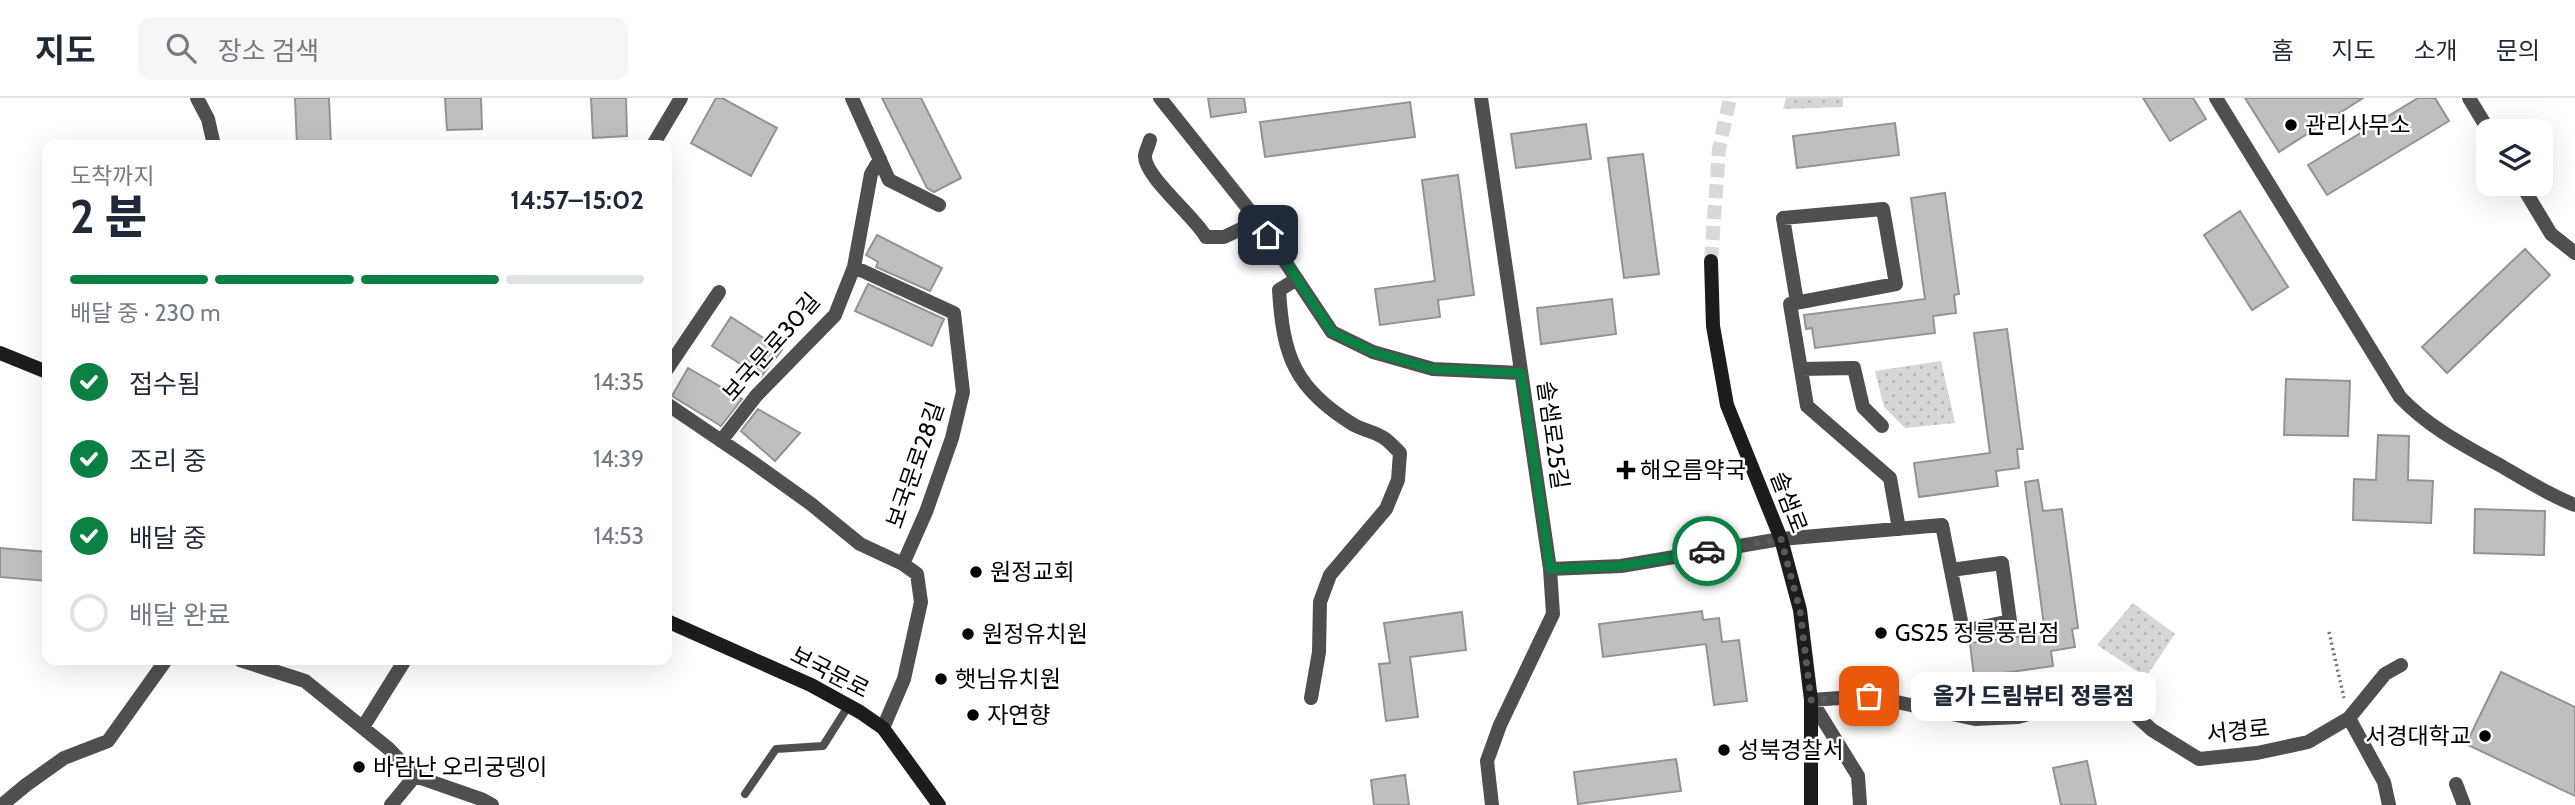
<!DOCTYPE html>
<html lang="ko">
<meta charset="utf-8">
<style>
:root{--surface:#fff;--page:#f6f6f7;--text:#1f2937;--muted:#747a83;--line:#e0e1e3;--accent:#0b8043}
body{margin:0;font-family:Cabin,"Noto Sans KR",sans-serif;background:var(--page);color:var(--text);height:100vh;display:flex;flex-direction:column;font-size:26px;white-space:nowrap}
*{box-sizing:border-box;margin:0}
p{font-size:23px;color:var(--muted)}
.icon{flex:none;width:38px;height:38px;fill:none;stroke:currentColor;stroke-width:2;stroke-linecap:round;stroke-linejoin:round}
.map{position:relative;flex:1;overflow:hidden}
.sheet{position:absolute;left:42px;top:42px;width:630px;height:525px;display:flex;flex-direction:column;background:var(--surface);border-radius:14px;box-shadow:0 7px 28px #0002}
.sheet>*{flex:none}
.buttons{position:absolute;left:2476px;top:21px;display:grid;gap:14px}
.buttons a{display:grid;place-items:center;width:77px;height:77px;border-radius:14px;background:var(--surface);box-shadow:0 7px 28px #0002;font-size:35px}
.pin{position:absolute;display:grid;place-items:center;width:60px;height:60px;color:#fff;margin:-30px;border-radius:14px;box-shadow:0 4px 10px #0006}
.courier{position:absolute;display:grid;place-items:center;width:70px;height:70px;margin:-35px;border:5px solid #0b8043;border-radius:50%;background:#fff;color:#222;box-shadow:0 2px 9px #0007}
.bubble{position:absolute;height:49px;border-radius:14px;background:var(--surface);box-shadow:0 7px 28px #0002;font-size:23px;font-weight:800;line-height:49px;text-align:center}
.head em{font-style:normal;font-weight:800}
.head div{display:flex;flex-direction:column-reverse}
.head{display:flex;align-items:center;justify-content:space-between;height:119px;padding:0 28px}
h1{font-size:46px;font-weight:800;line-height:52px}
.bar{display:grid;grid-template-columns:repeat(4,1fr);gap:10px 7px;align-content:center;height:84px;padding:0 28px}
.bar i{height:9px;border-radius:5px;background:var(--line)}
.bar .on{background:var(--accent)}
.bar p{grid-column:span 4}
ol{padding:0 28px;list-style:none}
li{display:flex;align-items:center;gap:21px;height:77px}
li p{margin-inline-start:auto}
li .icon{padding:7px;border-radius:50%;background:var(--accent);color:#fff;stroke-width:4}
li:last-child{color:var(--muted)}
li i{width:38px;height:38px;border:4px solid var(--line);border-radius:50%}
header{display:flex;align-items:center;gap:42px;box-sizing:border-box;height:98px;padding:0 35px;background:var(--surface);border-bottom:2px solid var(--line)}
header strong{font-size:33px}
nav{display:flex;gap:38px;margin-inline-start:auto;font-size:24px}
.search{width:490px;height:63px;background:var(--page);display:flex;align-items:center;gap:18px;box-sizing:border-box;padding:0 24px;border-radius:14px;color:var(--muted);font-size:26px}
.map>svg:first-child{display:block}
</style>
<header>
<strong>지도</strong>
<div class="search"><svg class="icon" aria-label="search" viewBox="0 0 24 24"><circle cx="10" cy="10" r="6"/><path d="M15 15l6 6"/></svg>장소 검색</div>
<nav><a>홈</a><a>지도</a><a>소개</a><a>문의</a></nav>
</header>
<div class="map">
<svg width="2575" height="707" viewBox="0 0 2575 707">
<defs>
<pattern id="grass-dots" width="8" height="8" patternUnits="userSpaceOnUse" patternTransform="scale(1.75)"><rect width="8" height="8" fill="#d6d6d6"/><path d="M2 2h.1M6 6h.1" fill="none" stroke="#b6b6b6" stroke-width="1.8" stroke-linecap="round"/></pattern>
</defs>
<rect width="100%" height="100%" fill="#fff"/>
<path fill="url(#grass-dots)" d="M1786 0H1843V9L1783 11Z
M1941 263 1955 325 1905 330 1884 309 1875 273Z
M2133 505 2175 536 2146 579 2097 547Z"/>
<path fill="#bfbfbf" stroke="#939393" stroke-width="2" d="M295 0H329L331 47H297Z
M445 0H481L482 31 447 32Z
M591 0H626L627 38 593 40Z
M716 0H722L777 30 751 78 691 45Z
M882 0H921L961 80 934 94 927 90Z
M1208 0H1244L1246 14 1211 19Z
M2143 0H2193L2206 21 2170 43Z
M2245 0H2363L2279 54Z
M2418 0H2435L2449 23 2327 97 2308 67Z
M1410 4 1415 39 1265 59 1260 24Z
M1895 25 1899 57 1797 70 1793 38Z
M1586 26 1591 61 1516 70 1511 36Z
M1643 56 1659 176 1624 180 1608 60Z
M1458 77 1474 197 1438 202 1440 219 1380 227 1375 191 1435 183 1422 82Z
M1945 95 1959 196 1954 197 1956 215 1933 218 1935 235 1815 250 1812 230 1806 231 1804 217 1925 201 1911 100Z
M2240 113 2288 189 2252 212 2204 137Z
M877 137 942 170 930 193 876 169 878 164 866 157Z
M2525 151 2550 177 2447 275 2422 249Z
M868 186 944 221 932 248 855 213Z
M1612 201 1616 236 1541 246 1537 210Z
M731 219 782 252 761 279 712 248Z
M2007 231 2023 351H2017L2019 370 1996 373 1998 388 1919 399 1914 365 1990 355 1974 235Z
M688 270 742 301 721 328 672 298Z
M2286 281 2350 283 2348 338 2284 337Z
M758 311 800 335 775 363 741 333Z
M2378 337 2409 338 2408 382 2433 383 2431 425 2353 422 2354 381 2376 382Z
M2038 382 2043 413 2062 411 2078 530 2072 531 2075 549 2051 553 2053 568 1974 579 1970 545 2045 535 2025 384Z
M2475 411 2545 413 2544 457 2474 455Z
M0 450 47 454V483L0 479Z
M1702 513 1703 522 1719 520 1722 544 1739 542 1747 603 1714 607 1706 546 1603 559 1599 526Z
M1462 514 1466 552 1410 559 1418 619 1386 623 1379 566 1390 565 1384 525Z
M2501 574 2575 609V698L2466 646Z
M1676 661 1681 693 1578 706 1574 674Z
M2087 663 2096 707H2061L2053 670Z
M1405 677 1409 707H1374L1371 682Z"/>
<g fill="none" stroke-linecap="round" stroke-linejoin="round">
<path stroke="#d9d9d9" stroke-width="14" stroke-dasharray="14 7" stroke-linecap="butt" d="M1711 163 1719 51 1730 0"/>
<path stroke="#717171" stroke-width="3.5" stroke-dasharray="2 3.5" stroke-linecap="butt" d="M2329 534 2344 600"/>
<path stroke="#4f4f4f" stroke-width="8" d="M745 696 776 651 823 648 849 607"/>
<path stroke="#4f4f4f" stroke-width="14" d="M197 0 208 21 214 47
M852 0 889 82 939 107
M1160 0 1258 123 1332 234 1373 254 1433 271 1521 275
M1481 0 1550 471 1553 516 1500 627 1487 663 1492 707
M2216 0 2400 299C2429 330 2467 349 2503 369 2527 383 2549 397 2575 407
M2469 0 2489 33
M1150 42C1149 47 1145 54 1145 58 1144 78 1194 118 1206 139H1224L1258 123
M653 47 681 0
M2521 86 2551 136 2575 155
M854 169 954 215 963 294 952 340 926 414 903 466
M1297 181 1279 192C1283 259 1295 291 1354 327 1363 332 1375 334 1384 340 1390 344 1395 350 1400 355L1398 382 1386 411 1330 477 1320 504 1319 554 1311 600
M1797 204 1783 120 1883 111 1896 186 1790 206 1807 308 1890 380 1899 431
M667 271 719 194
M1801 271 1854 270 1863 309 1882 328
M667 306 751 363 811 406 860 446 903 466 917 476 921 504 904 581 883 630
M721 343 756 298 835 217 854 169 871 76 880 61
M1550 471 1621 468 1781 441 1942 427 1963 533 2010 523 2002 465 1951 472
M240 562 305 583 389 651 415 678 481 701 492 707
M2349 620 2385 576 2401 567
M363 629 405 562
M2456 686 2464 707
M2 707 26 687 64 660 108 643 166 562
M391 707 415 678
M1860 707 1858 678 1811 602 1869 598 1975 621 2018 619 2074 603H2120L2152 632 2199 661 2257 655 2308 644 2349 620 2384 684 2389 707"/>
<path stroke="#1c1c1c" stroke-width="14" d="M1711 163 1713 228 1727 307 1781 441 1800 512 1811 602V707
M0 255 47 274
M667 523 811 587 860 614 883 630 939 707"/>
</g>
<g fill="none" stroke-linecap="round" stroke-linejoin="round">
<path stroke="#595959" stroke-width="7" stroke-dasharray="0 12.6" d="M1707 453 1781 441 1800 512 1811 602 1869 598"/>
<path stroke="#0b8043" stroke-width="9" d="M1268 137 1332 234 1373 254 1433 271 1521 275 1550 471 1621 468 1707 453"/>
</g>
<g fill="#000" stroke="#fff" stroke-width="2.5">
<circle cx="2291" cy="27" r="7"/>
<path d="M1622.5 361.5h7v7h7v7h-7v7h-7v-7h-7v-7h7z"/>
<circle cx="976" cy="474" r="7"/>
<circle cx="1881" cy="535" r="7"/>
<circle cx="968" cy="536" r="7"/>
<circle cx="941" cy="581" r="7"/>
<circle cx="973" cy="617" r="7"/>
<circle cx="2485" cy="638" r="7"/>
<circle cx="1724" cy="652" r="7"/>
<circle cx="359" cy="669" r="7"/>
</g>
<g text-anchor="middle" dominant-baseline="central" stroke-width="5" stroke-linejoin="round" paint-order="stroke">
<g font-size="23" fill="#000" stroke="#fff" text-anchor="start">
<text x="2305" y="27">관리사무소</text>
<text x="1640" y="372">해오름약국</text>
<text x="990" y="474">원정교회</text>
<text x="1895" y="535">GS25 정릉풍림점</text>
<text x="982" y="536">원정유치원</text>
<text x="955" y="581">햇님유치원</text>
<text x="987" y="617">자연향</text>
<text x="2471" y="638" text-anchor="end">서경대학교</text>
<text x="1738" y="652">성북경찰서</text>
<text x="373" y="669">바람난 오리궁뎅이</text>
</g>
<g font-size="23" fill="#000" stroke="#fff">
<text transform="translate(771 249) rotate(-49)">보국문로30길</text>
<text transform="translate(1553 337) rotate(82)">솔샘로25길</text>
<text transform="translate(915 367) rotate(-71)">보국문로28길</text>
<text transform="translate(1789 404) rotate(69)">솔샘로</text>
<text transform="translate(830 574) rotate(27)">보국문로</text>
<text transform="translate(2238 633) rotate(-6)">서경로</text>
</g>
</g>
</svg>
<div class="buttons">
<a><svg class="icon" aria-label="layers" viewBox="0 0 24 24"><path d="M12 4l9 5-9 5-9-5zM3 14l9 5 9-5"/></svg></a>
</div>
<div class="pin" style="left:1869px;top:598px;background:#ea580c"><svg class="icon" aria-label="bag" viewBox="0 0 24 24"><path d="M5 8h14l-1 12H6zM9 8a3 3 0 0 1 6 0"/></svg></div>
<div class="pin" style="left:1268px;top:137px;background:#1f2937"><svg class="icon" aria-label="home" viewBox="0 0 24 24"><path d="M3 11l9-7 9 7M6 9v11h12V9"/></svg></div>
<div class="courier" style="left:1707px;top:453px"><svg class="icon" aria-label="car" viewBox="0 0 24 24"><path d="M5 17H2v-5l4-1 3-4h7l3 4 3 1v5h-3M9 17h6M6 11h13"/><circle cx="7" cy="17" r="2"/><circle cx="17" cy="17" r="2"/></svg></div>
<div class="bubble" style="left:1911px;top:574px;width:245px">올가 드림뷰티 정릉점</div>
<section class="sheet">
<div class="head"><div><h1>2 분</h1><p>도착까지</p></div><em>14:57–15:02</em></div>
<div class="bar"><i class="on"></i><i class="on"></i><i class="on"></i><i></i><p>배달 중 · 230 m</p></div>
<ol>
<li><svg class="icon" aria-label="check" viewBox="0 0 24 24"><path d="M5 12l5 5 9-10"/></svg>접수됨<p>14:35</p></li>
<li><svg class="icon" aria-label="check" viewBox="0 0 24 24"><path d="M5 12l5 5 9-10"/></svg>조리 중<p>14:39</p></li>
<li><svg class="icon" aria-label="check" viewBox="0 0 24 24"><path d="M5 12l5 5 9-10"/></svg>배달 중<p>14:53</p></li>
<li><i></i>배달 완료</li>
</ol>
</section>
</div>
